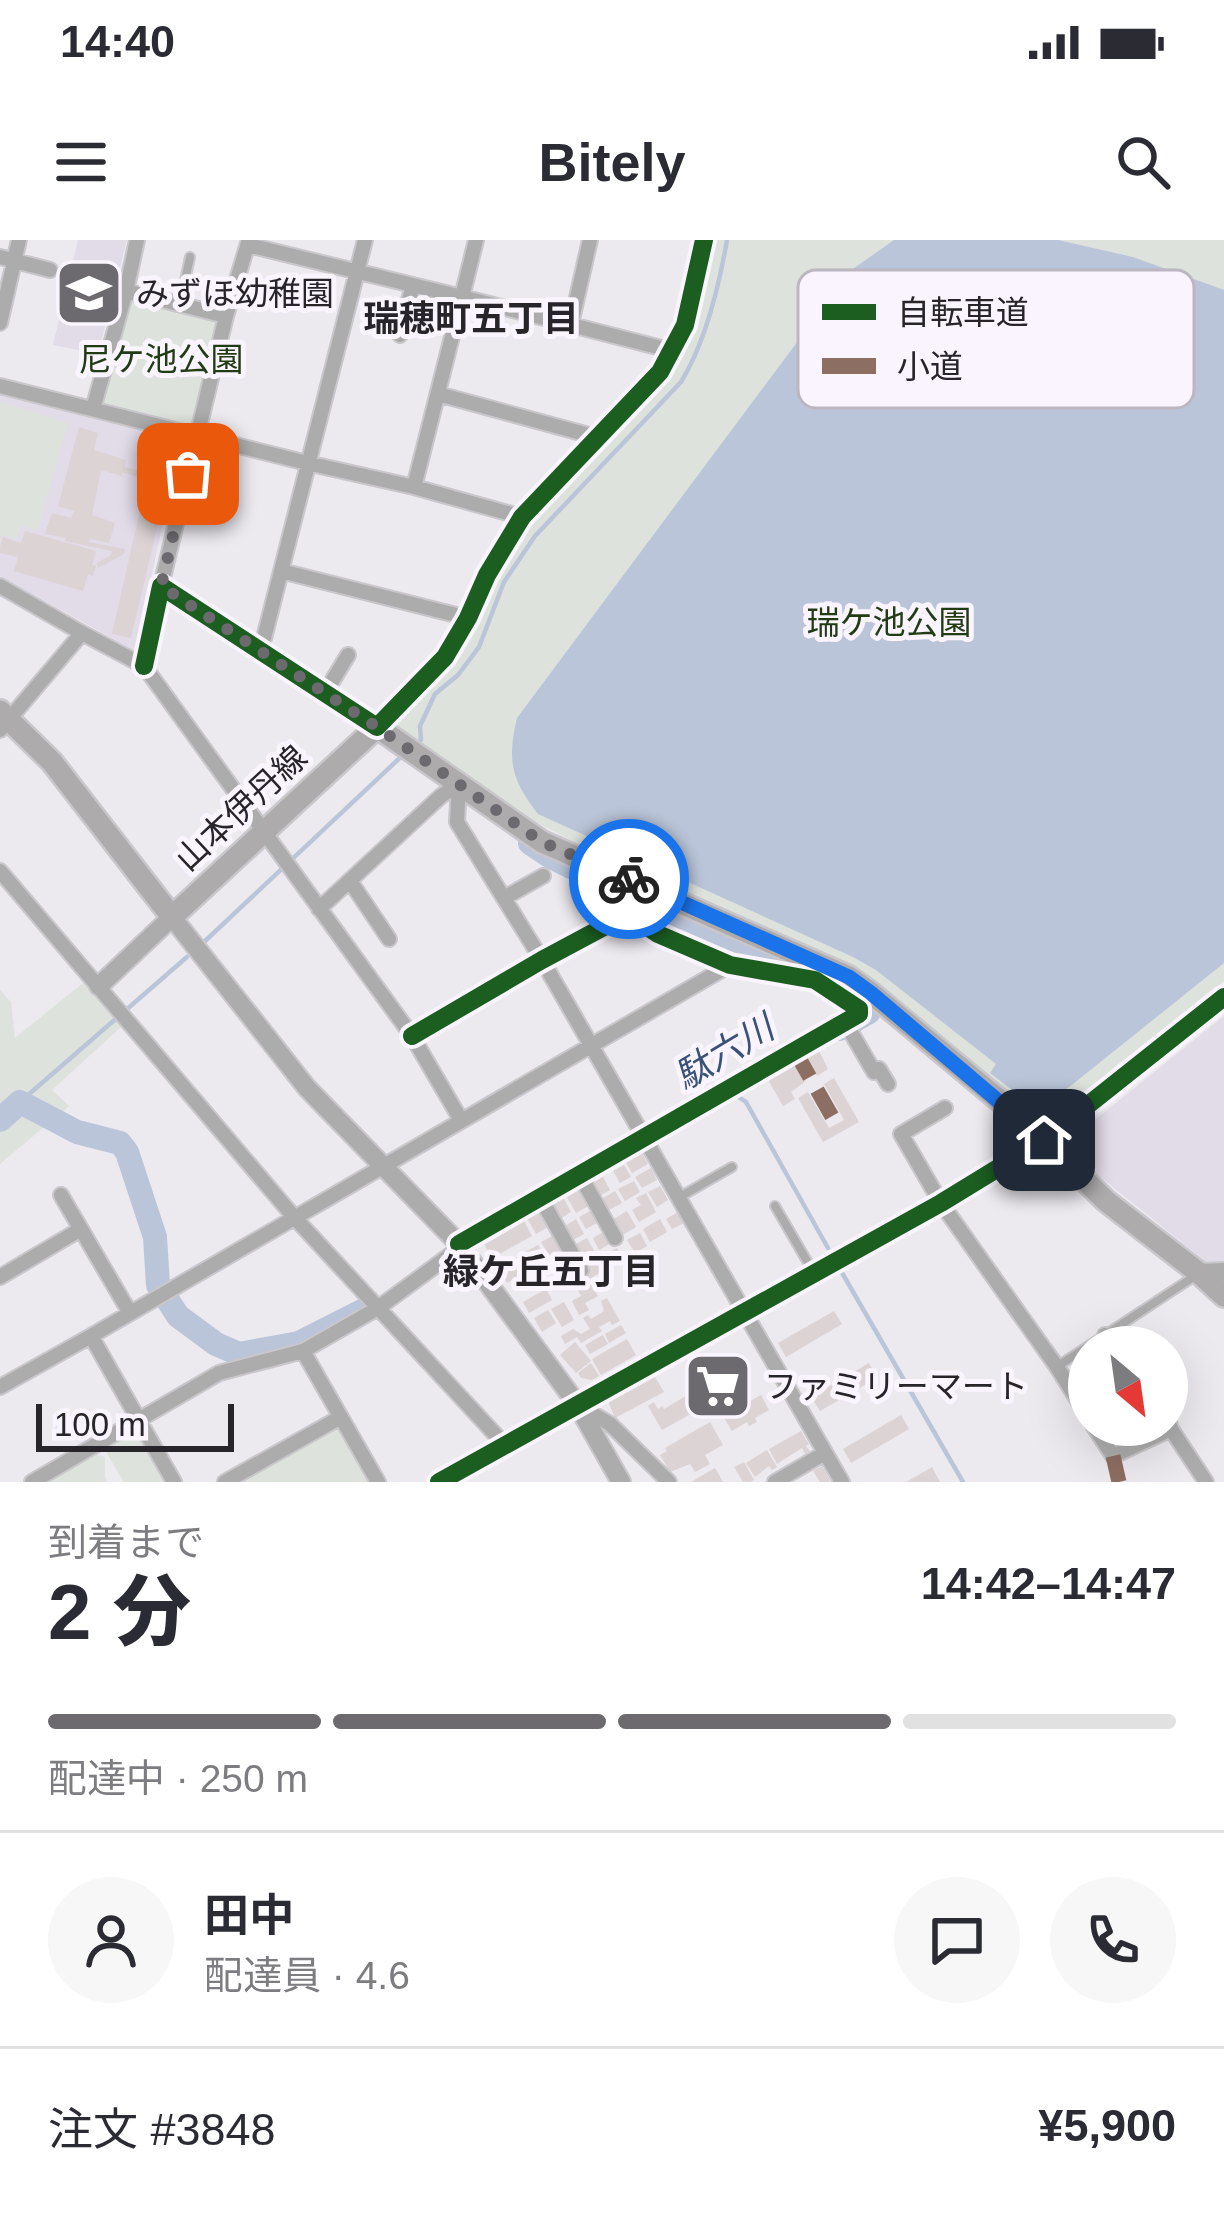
<!DOCTYPE html>
<html lang="ja">
<meta charset="utf-8">
<style>
:root{--surface:#fff;--page:#f7f7f7;--text:#2b2b33;--muted:#7c7c81;--line:#e1e1e2;--accent:#6c6a6e}
body{margin:0;font-family:Arial,"Noto Sans JP",sans-serif;background:var(--page);color:var(--text);height:100vh;display:flex;flex-direction:column;font-size:45px;white-space:nowrap}
*{box-sizing:border-box;margin:0}
p{font-size:39px;color:var(--muted)}
.icon{flex:none;width:66px;height:66px;fill:none;stroke:currentColor;stroke-width:2;stroke-linecap:round;stroke-linejoin:round}
.map{position:relative;height:1242px;overflow:hidden}
.sheet{display:flex;flex-direction:column;background:var(--surface);flex:1}
.sheet>*{flex:none}
.needle{width:78px;rotate:151deg}
.fabs{position:absolute;left:1068px;top:1086px;display:grid;gap:24px}
.fabs a{display:grid;place-items:center;width:120px;height:120px;border-radius:50%;background:var(--surface);box-shadow:0 12px 48px #0002;font-size:60px}
.scale{position:absolute;left:36px;bottom:30px;width:198px;box-sizing:border-box;padding-left:12px;border:6px solid #272529;border-top:0;font-size:33px;line-height:42px;white-space:nowrap;color:#272529;-webkit-text-stroke:9px #faf4ff;paint-order:stroke}
.pin{position:absolute;display:grid;place-items:center;width:102px;height:102px;color:#fff;margin:-51px;border-radius:24px;box-shadow:0 6px 18px #0006}
.courier{position:absolute;display:grid;place-items:center;width:120px;height:120px;margin:-60px;border:9px solid #1a73e8;border-radius:50%;background:#fff;color:#222;box-shadow:0 3px 15px #0007}
.headline em{font-style:normal;font-weight:800}
.headline div{display:flex;flex-direction:column-reverse}
.headline{display:flex;align-items:center;justify-content:space-between;height:204px;padding:0 48px}
h1{font-size:78px;font-weight:800;line-height:90px}
.bar{display:grid;grid-template-columns:repeat(4,1fr);gap:18px 12px;align-content:center;height:144px;padding:0 48px}
.bar i{height:15px;border-radius:9px;background:var(--line)}
.bar .selected{background:var(--accent)}
.bar p{grid-column:span 4}
.line{display:flex;align-items:center;gap:30px;padding:0 48px;border-top:3px solid var(--line)}
.line div{flex:1}
.round{display:grid;place-items:center;flex:none;width:126px;height:126px;border-radius:63px;background:var(--page)}
.status{display:flex;justify-content:space-between;align-items:center;height:84px;padding:0 60px;background:var(--surface);direction:ltr}
.status svg{height:33px;fill:currentColor}
header{display:flex;justify-content:space-between;align-items:center;height:156px;padding:0 48px;background:var(--surface);font-size:54px;font-weight:800}
.map>svg:first-child{display:block}
</style>
<div class="status"><b>14:40</b><svg viewBox="0 0 49 12"><path d="M0 12V9h3v3zM5 12V6h3v6zM10 12V3h3v9zM15 12V0h3v12zM26 1h20v11H26zM47 4h2v5h-2z"/></svg></div>
<header><svg class="icon" aria-label="menu" viewBox="0 0 24 24"><path d="M4 6h16M4 12h16M4 18h16"/></svg>Bitely<svg class="icon" aria-label="search" viewBox="0 0 24 24"><circle cx="10" cy="10" r="6"/><path d="M15 15l6 6"/></svg></header>
<div class="map">
<svg width="1224" height="1242" viewBox="0 0 1224 1242">
<rect width="100%" height="100%" fill="#ece9ef"/>
<path fill="#e2dbe8" d="M78 0H127L98 114 53 105Z
M0 154 181 200 135 411 0 336Z
M1224 776V1024L1210 1025 1093 931 1072 907 1071 899Z"/>
<path fill="#dde2dc" d="M713 0H1224V741L1053 877 1034 872 855 733 644 638 515 571 394 491 404 465 488 353 520 300 557 250 689 96 701 58Z
M129 56 214 76 217 85 197 182 187 185 105 165 100 158Z
M0 162 68 183 38 290 21 286 17 299 2 295 0 301Z
M83 743 121 787 52 850 69 866 0 924V750L11 762 15 798Z
M337 1185 342 1186 374 1242H234Z
M135 1189 166 1242H124L103 1207Z
M95 1214 105 1217V1237L107 1242H47Z"/>
<path fill="#bac5d9" d="M1058 0 1133 17 1224 50V723L1043 868H1035L990 833 996 824 876 730 853 717 538 574C511 539 507 521 517 478L850 31 894 0Z"/>
<g fill="none" stroke-linecap="round" stroke-linejoin="round">
<path stroke="#bac5d9" stroke-width="4.5" d="M417 503 421 500 420 486 435 454 458 435 479 407 504 342 535 296 681 142C705 103 719 46 727 0
M204 702 404 514
M729 855 737 856 746 862 828 1008
M20 862 187 717
M841 1031 963 1242"/>
<path stroke="#bac5d9" stroke-width="24" d="M530 603 551 617 701 691 742 708 801 723 871 766 869 772 839 789
M0 880 20 862 77 892 120 903 127 912 155 997 158 1045 178 1076 216 1104 239 1114 299 1103 368 1068"/>
</g>
<path fill="#dbd3d4" d="M79 187 98 193 94 210 126 220 125 227 150 234 157 202 176 207 131 398 112 394 147 240 122 232V236L101 230 92 275 115 283 109 303 90 299 88 302 125 309 124 314 98 328 97 323 111 315 112 311 65 301 66 298 45 294 52 273 71 278 74 271 58 266Z
M25 291 96 311 92 325 96 326 93 336 88 334 83 351 14 331 18 317 0 313V307L3 297 21 303Z
M818 809 828 829 817 836 805 816Z
M795 822 806 841 791 852 795 859 783 866 767 838Z
M834 838 859 882 823 902 798 858 808 852 829 888 844 880 824 844Z
M642 913 648 924 632 933 624 919Z
M624 925 631 937 620 943 613 931Z
M651 928 657 940 642 948 635 937Z
M603 937 610 950 598 957 591 944Z
M634 941 640 952 625 961 618 949Z
M660 946 668 960 657 967 648 952Z
M581 949 590 965 576 973 567 957Z
M615 951 622 963 607 971 600 960Z
M646 953 656 972 639 982 632 970 641 965 636 958Z
M562 955 571 972 560 979 550 962Z
M592 970 599 982 586 989 579 977Z
M627 971 636 987 619 997 610 981Z
M539 972 548 987 536 994 527 978Z
M678 972 684 983 672 989 666 979Z
M576 979 584 994 573 1000 565 986Z
M660 979 667 992 650 1002 643 989Z
M524 981 532 996 492 1018 484 1004Z
M605 991 611 1003 599 1010 593 998Z
M640 993 647 1006 635 1013 627 1000Z
M554 995 562 1010 550 1017 541 1002Z
M587 998 596 1014 585 1021 576 1004Z
M538 1005 547 1020 507 1043 498 1027Z
M617 1008 623 1020 608 1029 601 1017Z
M564 1015 573 1030 561 1037 552 1022Z
M598 1017 605 1030 589 1039 584 1025Z
M575 1031 579 1039 584 1036 586 1040 569 1050 562 1039Z
M591 1043 598 1056 585 1063 589 1070 579 1075 572 1061 581 1056 578 1050Z
M546 1049 552 1060 529 1073 523 1062Z
M607 1058 620 1081 612 1085 610 1081 599 1087 602 1091 581 1103 577 1097 565 1104 561 1096 573 1089 581 1094 590 1089 583 1078 588 1075 591 1079 604 1071 601 1061Z
M564 1062 574 1080 562 1087 551 1069Z
M548 1070 556 1083 542 1092 534 1078Z
M834 1071 842 1084 786 1117 778 1103Z
M621 1085 626 1093 609 1103 605 1094Z
M603 1095 608 1104 590 1114 585 1105Z
M627 1099 636 1115 601 1135 592 1119Z
M575 1102 591 1121 576 1133 560 1115Z
M591 1123 599 1136 592 1140 581 1138 578 1133Z
M869 1123 877 1138 820 1171 811 1157Z
M732 1127 741 1144 708 1163 698 1146Z
M655 1137 664 1152 615 1178 608 1161Z
M694 1151 703 1167 662 1190 648 1166 654 1162 658 1169 662 1166 664 1169Z
M761 1155 769 1170 755 1178 757 1182 749 1186 747 1182 732 1191 723 1176Z
M901 1175 909 1189 851 1223 843 1209Z
M710 1182 723 1205 705 1215 710 1224 695 1232 690 1224 670 1232 660 1215 667 1211 665 1208Z
M801 1191 809 1204 806 1206 810 1211 805 1214 802 1208 777 1224 769 1209Z
M767 1210 777 1227 772 1230 769 1226 755 1237 746 1223Z
M744 1222 754 1240 750 1242H743L734 1227Z
M822 1226 831 1242H820L813 1231Z
M932 1227 940 1242H906Z
M715 1228 723 1242H691Z"/>
<g fill="none" stroke-linecap="round" stroke-linejoin="round">
<defs>
<path id="service" d="M180 64 190 17
M678 958 732 927
M775 966 814 1033
M1058 1126 1195 1036"/>
<path id="minor" d="M476 0 462 57 673 111
M248 5 462 57 414 247
M0 17 50 30
M126 51 137 0
M0 83 19 0
M571 84 590 0
M400 95 413 45
M0 146 307 223 414 247 522 277
M438 154 596 197
M93 169 126 51 226 76
M281 331 468 378
M0 346 82 393
M161 346 226 76 249 0
M261 410 365 0
M144 426 161 346 377 487
M325 453 348 415
M0 490 82 393 144 426 412 796 461 880
M459 544 457 582 542 720 842 1242
M0 631 294 977 505 1205
M350 641 389 699
M504 658 543 636
M319 669 441 556 459 544
M845 782 874 832 879 829 888 844
M412 796 542 720 628 674 658 694 730 725 815 740 859 769V774L845 782 459 1004
M945 868 901 894 941 963 1057 1127 1089 1178
M580 935 615 998
M61 955 130 1073
M540 957 581 1030
M0 1037 81 989
M1105 1095 1114 1107
M91 1096 730 725
M303 1111 378 1242
M0 1147 91 1096 174 1242
M581 1167 610 1184 669 1242
M1167 1177 1171 1189 1206 1242
M1093 1185 1113 1216 1171 1189
M32 1242 219 1133 303 1111 378 1068 461 1007
M225 1242 341 1177
M775 1242 825 1213"/>
<path id="tertiary" d="M377 487 445 417 468 378 487 335 522 277 660 132 685 85 704 0
M99 746 172 677 307 848 459 1004 577 1164 621 1242
M1199 1033 1224 1032
M439 1242 941 963 1044 900 1224 757"/>
<path id="secondary" d="M0 471 52 522 172 677 377 487 542 602 849 737 871 753 1029 885 1106 961 1199 1033 1224 1056"/>
</defs>
<use href="#service" stroke="#c9c7cb" stroke-width="12"/>
<use href="#minor" stroke="#c9c7cb" stroke-width="18"/>
<use href="#tertiary" stroke="#c9c7cb" stroke-width="22"/>
<use href="#secondary" stroke="#c9c7cb" stroke-width="26"/>
<use href="#service" stroke="#adacac" stroke-width="8"/>
<use href="#minor" stroke="#adacac" stroke-width="14"/>
<use href="#tertiary" stroke="#adacac" stroke-width="18"/>
<use href="#secondary" stroke="#adabac" stroke-width="21"/>
<path stroke="#8d6e63" stroke-width="15" stroke-dasharray="30 15" stroke-linecap="butt" d="M795 811 834 880
M1084 1171 1089 1168
M1113 1216 1119 1242"/>
<defs>
<path id="cycleway" d="M144 426 161 346 377 487 445 417 468 378 487 335 522 277 660 132 685 85 704 0
M412 796 542 720 628 674 658 694 730 725 815 740 859 769V774L845 782 459 1004
M439 1242 941 963 1044 900 1224 757"/>
</defs>
<use href="#cycleway" stroke="#faf4ff" stroke-width="26"/>
<use href="#cycleway" stroke="#1b5e20" stroke-width="18"/>
</g>
<g fill="none" stroke-linecap="round" stroke-linejoin="round">
<path stroke="#6c6a6e" stroke-width="12" stroke-dasharray="0 21.6" d="M188 234 161 346 377 487 542 602 629 639"/>
<path stroke="#1a73e8" stroke-width="15" d="M629 639 849 737 871 753 1044 900"/>
</g>
<defs>
<symbol id="school-square" viewBox="-11 -11 22 22"><rect x="-9" y="-9" width="18" height="18" rx="4" fill="#6c6a6e" stroke="#faf4ff"/><path d="M0-5L7-2L0 1L-7-2ZM-4 1L0 2.5L4 1V4Q0 6-4 4Z" fill="#fff"/></symbol>
<symbol id="supermarket-square" viewBox="-11 -11 22 22"><rect x="-9" y="-9" width="18" height="18" rx="4" fill="#6c6a6e" stroke="#faf4ff"/><path d="M-6-5.5h2.5l.6 2H6L4.5 2H-2.5L-4.4-4H-6ZM-1.5 3.2a1.3 1.3 0 1 0 .1 0ZM3 3.2a1.3 1.3 0 1 0 .1 0Z" fill="#fff"/></symbol>
</defs>
<g fill-rule="evenodd">
<use href="#school-square" x="51" y="15" width="76" height="76"/>
<use href="#supermarket-square" x="680" y="1108" width="76" height="76"/>
</g>
<g text-anchor="middle" dominant-baseline="central" stroke-width="10" stroke-linejoin="round" paint-order="stroke">
<g font-size="33" fill="#272529" stroke="#faf4ff" text-anchor="start">
<text x="136" y="53">みずほ幼稚園</text>
<text x="764" y="1146">ファミリーマート</text>
</g>
<g font-size="33" fill="#213b14" stroke="#faf4ff">
<text x="161" y="119">尼ケ池公園</text>
<text x="889" y="382">瑞ケ池公園</text>
</g>
<g font-size="33" fill="#272529" stroke="#faf4ff">
<text transform="translate(241 568) rotate(-43)">山本伊丹線</text>
</g>
<g font-size="36" font-weight="bold" fill="#272529" stroke="#faf4ff">
<text x="471" y="78">瑞穂町五丁目</text>
<text x="551" y="1031">緑ケ丘五丁目</text>
</g>
<g font-size="36" font-style="italic" fill="#395279" stroke="#faf4ff">
<text transform="translate(724 812) rotate(-31)">駄六川</text>
</g>
</g>
<rect x="798" y="30" width="396" height="138" rx="18" fill="#faf4ff" stroke="#bbb6bf" stroke-width="3"/>
<rect x="822" y="64" width="54" height="16" fill="#1b5e20"/>
<rect x="822" y="118" width="54" height="16" fill="#8d6e63"/>
<g font-size="33" fill="#272529">
<text x="897" y="84">自転車道</text>
<text x="897" y="138">小道</text>
</g>
</svg>
<div class="fabs">
<a><svg class="needle" viewBox="-14 -14 28 28"><path d="M0-13l5 13h-10z" fill="#e53935"/><path d="M0 13l5-13h-10z" fill="#7c7c81"/></svg></a>
</div>
<div class="scale">100 m</div>
<div class="pin" style="left:188px;top:234px;background:#ea580c"><svg class="icon" aria-label="bag" viewBox="0 0 24 24"><path d="M5 8h14l-1 12H6zM9 8a3 3 0 0 1 6 0"/></svg></div>
<div class="pin" style="left:1044px;top:900px;background:#1f2937"><svg class="icon" aria-label="home" viewBox="0 0 24 24"><path d="M3 11l9-7 9 7M6 9v11h12V9"/></svg></div>
<div class="courier" style="left:629px;top:639px"><svg class="icon" aria-label="bike" viewBox="0 0 24 24"><circle cx="6" cy="16" r="4"/><circle cx="18" cy="16" r="4"/><path d="M6 16l4-8h5l3 8M10 8l3 8H6M13 5h3"/></svg></div>
</div>
<section class="sheet">
<div class="headline"><div><h1>2 分</h1><p>到着まで</p></div><em>14:42–14:47</em></div>
<div class="bar"><i class="selected"></i><i class="selected"></i><i class="selected"></i><i></i><p>配達中 · 250 m</p></div>
<div class="line" style="height:216px"><a class="round"><svg class="icon" aria-label="person" viewBox="0 0 24 24"><circle cx="12" cy="8" r="4"/><path d="M4 21q1-7 8-7t8 7"/></svg></a><div><b>田中</b><p>配達員 · 4.6</p></div><a class="round"><svg class="icon" aria-label="chat" viewBox="0 0 24 24"><path d="M4 5h16v11H9l-5 4z"/></svg></a><a class="round"><svg class="icon" aria-label="phone" viewBox="0 0 24 24"><path d="M5 4h4l2 5-3 2q2 4 5 5l2-3 5 2v4C11 20 4 13 5 4z"/></svg></a></div>
<div class="line" style="height:156px"><div>注文 #3848</div><b>¥5,900</b></div>
</section>
